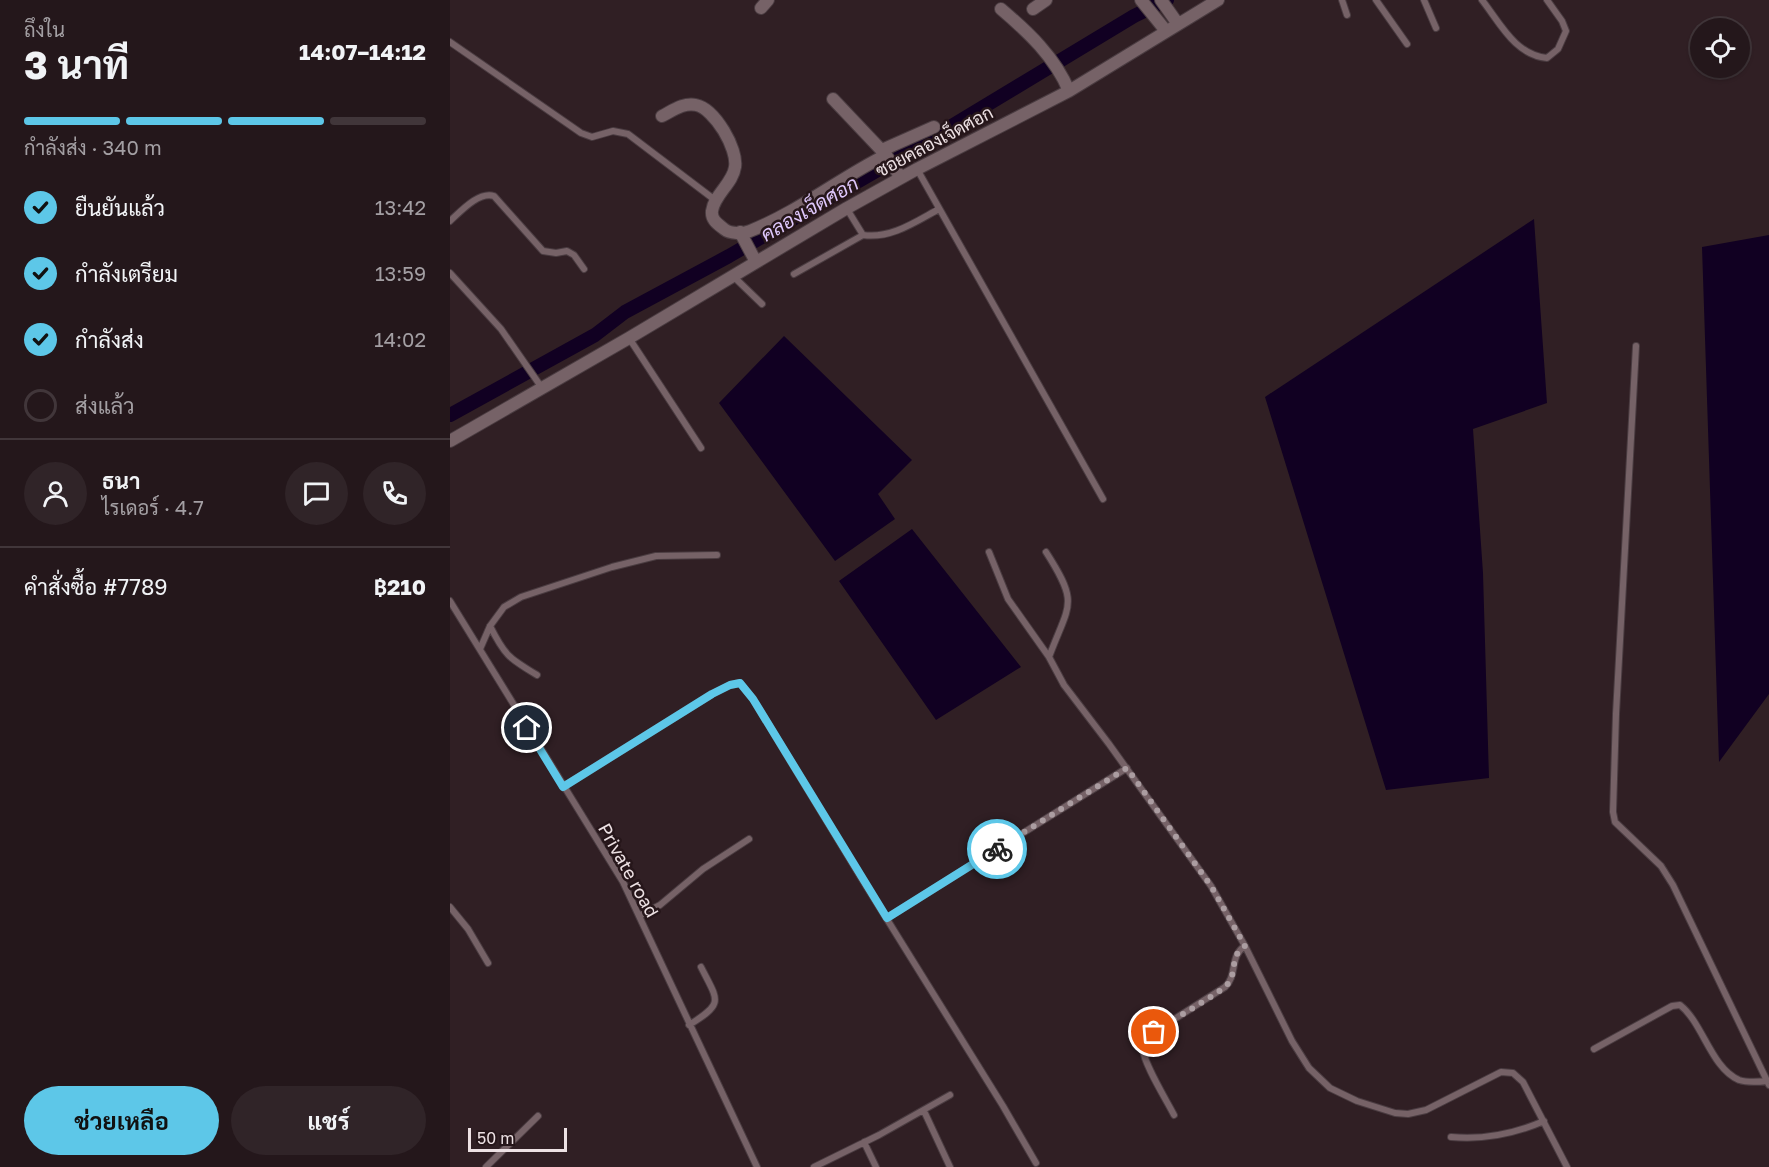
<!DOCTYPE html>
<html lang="th">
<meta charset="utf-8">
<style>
:root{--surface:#24171b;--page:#302428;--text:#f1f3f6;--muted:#a39fa3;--line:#41363a;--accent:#5dc7e8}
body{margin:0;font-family:"Golos Text",Sarabun,sans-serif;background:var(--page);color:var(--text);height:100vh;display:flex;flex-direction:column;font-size:22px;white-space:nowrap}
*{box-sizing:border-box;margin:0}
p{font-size:20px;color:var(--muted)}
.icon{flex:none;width:33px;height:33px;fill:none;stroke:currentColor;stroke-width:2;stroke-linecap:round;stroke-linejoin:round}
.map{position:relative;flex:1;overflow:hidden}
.side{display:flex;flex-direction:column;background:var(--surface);width:450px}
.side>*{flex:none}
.tools{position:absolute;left:1240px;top:18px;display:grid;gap:12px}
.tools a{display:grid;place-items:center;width:60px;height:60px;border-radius:50%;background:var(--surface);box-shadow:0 2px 4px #0004,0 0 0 2px var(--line);font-size:30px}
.scale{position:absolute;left:18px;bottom:15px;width:99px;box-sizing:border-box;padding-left:6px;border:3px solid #ede1e4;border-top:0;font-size:16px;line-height:21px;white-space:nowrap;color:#ede1e4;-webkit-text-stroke:4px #26161a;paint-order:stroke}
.pin{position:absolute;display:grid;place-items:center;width:51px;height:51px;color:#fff;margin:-26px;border:3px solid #fff;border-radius:50%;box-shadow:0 2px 6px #0007}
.courier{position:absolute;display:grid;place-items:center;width:60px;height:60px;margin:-30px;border:4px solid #5dc7e8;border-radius:50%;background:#fff;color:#222;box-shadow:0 2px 8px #0007}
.overview em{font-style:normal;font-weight:700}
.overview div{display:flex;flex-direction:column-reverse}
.overview{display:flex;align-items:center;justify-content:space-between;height:102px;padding:0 24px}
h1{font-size:39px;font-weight:700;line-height:45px}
.bar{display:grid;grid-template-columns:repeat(4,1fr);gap:9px 6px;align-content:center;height:72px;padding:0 24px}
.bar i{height:8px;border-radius:4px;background:var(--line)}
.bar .current{background:var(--accent)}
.bar p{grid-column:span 4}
.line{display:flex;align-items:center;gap:15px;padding:0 24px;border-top:2px solid var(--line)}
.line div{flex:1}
.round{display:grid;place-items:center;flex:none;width:63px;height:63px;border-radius:32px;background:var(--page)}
ol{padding:0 24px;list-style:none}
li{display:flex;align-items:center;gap:18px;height:66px}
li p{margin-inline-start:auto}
li .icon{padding:6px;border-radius:50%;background:var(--accent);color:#111;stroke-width:4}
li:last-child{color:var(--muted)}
li i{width:33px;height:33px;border:3px solid var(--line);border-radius:50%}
.button{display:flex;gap:12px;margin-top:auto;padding:12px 24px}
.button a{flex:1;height:69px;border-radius:36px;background:var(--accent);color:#111;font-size:24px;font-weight:700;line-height:69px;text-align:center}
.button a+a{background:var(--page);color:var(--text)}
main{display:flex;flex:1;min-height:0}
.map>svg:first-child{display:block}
</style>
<main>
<section class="side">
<div class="overview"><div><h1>3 นาที</h1><p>ถึงใน</p></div><em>14:07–14:12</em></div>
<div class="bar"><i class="current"></i><i class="current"></i><i class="current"></i><i></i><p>กำลังส่ง · 340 m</p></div>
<ol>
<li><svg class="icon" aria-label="check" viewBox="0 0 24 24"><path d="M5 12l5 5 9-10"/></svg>ยืนยันแล้ว<p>13:42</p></li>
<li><svg class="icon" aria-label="check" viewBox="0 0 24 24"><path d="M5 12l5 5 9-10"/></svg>กำลังเตรียม<p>13:59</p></li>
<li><svg class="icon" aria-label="check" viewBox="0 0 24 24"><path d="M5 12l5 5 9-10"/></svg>กำลังส่ง<p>14:02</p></li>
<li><i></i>ส่งแล้ว</li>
</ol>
<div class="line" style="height:108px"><a class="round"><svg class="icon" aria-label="person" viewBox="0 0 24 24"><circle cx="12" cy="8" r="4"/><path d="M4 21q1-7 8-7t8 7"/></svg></a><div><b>ธนา</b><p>ไรเดอร์ · 4.7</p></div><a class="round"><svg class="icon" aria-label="chat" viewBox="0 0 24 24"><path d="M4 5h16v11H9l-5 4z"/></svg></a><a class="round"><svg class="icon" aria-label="phone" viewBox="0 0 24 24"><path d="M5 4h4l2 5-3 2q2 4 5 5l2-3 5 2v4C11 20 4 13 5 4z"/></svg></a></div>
<div class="line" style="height:78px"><div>คำสั่งซื้อ #7789</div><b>฿210</b></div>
<div class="button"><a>ช่วยเหลือ</a><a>แชร์</a></div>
</section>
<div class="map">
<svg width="1319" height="1167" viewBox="0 0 1319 1167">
<rect width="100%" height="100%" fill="#301f24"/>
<path fill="#102" d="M1084 219 1097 403 1023 429 1033 573 1039 778 936 790 815 397Z
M1319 235V694L1269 762 1252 247Z
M334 336 462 460 428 494 445 519 385 561 269 403Z
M462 529 571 667 486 720 389 581Z"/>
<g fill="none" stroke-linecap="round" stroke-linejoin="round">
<path stroke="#102" stroke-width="14" d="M0 415 145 335 175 312 279 256 452 156 684 16 717 0"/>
<defs>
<path id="lane" d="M892 0 897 15
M926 0 957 44
M974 0 986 28
M1032 0C1050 23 1065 55 1097 58L1108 49 1116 31 1112 21 1097 0
M0 42 131 133 142 137 163 131 178 134 265 200
M467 169 653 499
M0 221C11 211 29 191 44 196L93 251 106 253 117 251 124 255 134 269
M413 235C441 239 465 222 489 209
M0 273 51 329 92 388
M344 274 413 235 397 209
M283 276 312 304
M179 338 251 448
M1186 346 1166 714 1163 812 1165 822 1211 866 1223 885 1319 1085
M539 552 558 599 599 657 614 685 659 744 761 886 795 946 842 1041 859 1068 880 1088 907 1101 945 1113 958 1114 976 1110 1051 1072 1063 1073 1073 1082 1117 1167
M596 552C630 605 619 603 599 657
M0 601 173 882 307 1167
M40 626C55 656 59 658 87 675
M30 649 40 626 54 607 71 597 162 567 206 556 267 555
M113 787 262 694 280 685 290 683 303 699 412 879 553 1106 586 1163
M0 907 18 929 38 963
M189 916 210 905 253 869 299 839
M437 918 677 768
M239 1025C275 1003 268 1001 251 967
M1144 1049 1222 1006 1230 1005C1253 1023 1261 1068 1289 1080 1298 1083 1308 1082 1317 1081
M474 1111 500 1167
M724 1115C717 1101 692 1061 693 1048 694 1041 700 1036 704 1032L775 987C788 975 779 956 795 946
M1001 1137C1033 1140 1064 1134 1094 1121
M414 1142 426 1167
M36 1167 88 1116
M364 1167 429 1135 500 1095"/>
<path id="street" d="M691 0 716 31
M711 0 728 24
M311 8 318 0
M551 9C578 32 605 57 619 91
M583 9 596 0
M383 99 436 155
M212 116C222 111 234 102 246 105 265 109 288 149 285 167 283 183 264 195 262 211 261 220 268 224 274 229 280 234 293 234 300 231 348 212 390 178 436 155L451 178
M432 150 484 127
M290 232 306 262
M0 441 179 338 397 208 467 169 619 91 768 0"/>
</defs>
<use href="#lane" stroke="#4a3c41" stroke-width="8"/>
<use href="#street" stroke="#4a3c41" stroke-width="14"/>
<use href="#lane" stroke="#766267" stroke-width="6"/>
<use href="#street" stroke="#766267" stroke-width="12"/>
</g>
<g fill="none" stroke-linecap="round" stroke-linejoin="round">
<path stroke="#ab9da1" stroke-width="6" stroke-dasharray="0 10.8" d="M547 849 677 768 761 886 795 946C781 954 786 968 780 982L767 993 704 1032"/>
<path stroke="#5dc7e8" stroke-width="8" d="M77 728 113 787 262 694 280 685 290 683 303 699 437 918 547 849"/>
</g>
<g text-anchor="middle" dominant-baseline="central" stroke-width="5" stroke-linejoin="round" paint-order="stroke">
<g font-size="18" fill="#ede1e4" stroke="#26161a">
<text transform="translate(484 141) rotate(-28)">ซอยคลองเจ็ดศอก</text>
<text transform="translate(179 870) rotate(61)">Private road</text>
</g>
<g font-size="20" font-style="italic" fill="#dec7fb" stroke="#26161a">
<text transform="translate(359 208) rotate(-30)">คลองเจ็ดศอก</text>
</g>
</g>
</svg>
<div class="tools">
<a><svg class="icon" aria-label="locate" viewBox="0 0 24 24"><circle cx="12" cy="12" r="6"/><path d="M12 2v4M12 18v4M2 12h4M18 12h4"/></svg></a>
</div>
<div class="scale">50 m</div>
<div class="pin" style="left:704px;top:1032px;background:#ea580c"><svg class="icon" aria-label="bag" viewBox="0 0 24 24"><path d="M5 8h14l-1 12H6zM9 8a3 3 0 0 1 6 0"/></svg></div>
<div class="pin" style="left:77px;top:728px;background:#1f2937"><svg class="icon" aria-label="home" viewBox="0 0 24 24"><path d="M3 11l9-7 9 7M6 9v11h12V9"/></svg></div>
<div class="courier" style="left:547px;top:849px"><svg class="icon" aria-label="bike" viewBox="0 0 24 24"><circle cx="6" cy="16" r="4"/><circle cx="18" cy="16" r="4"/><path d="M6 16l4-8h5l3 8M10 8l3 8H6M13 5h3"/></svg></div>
</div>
</main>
